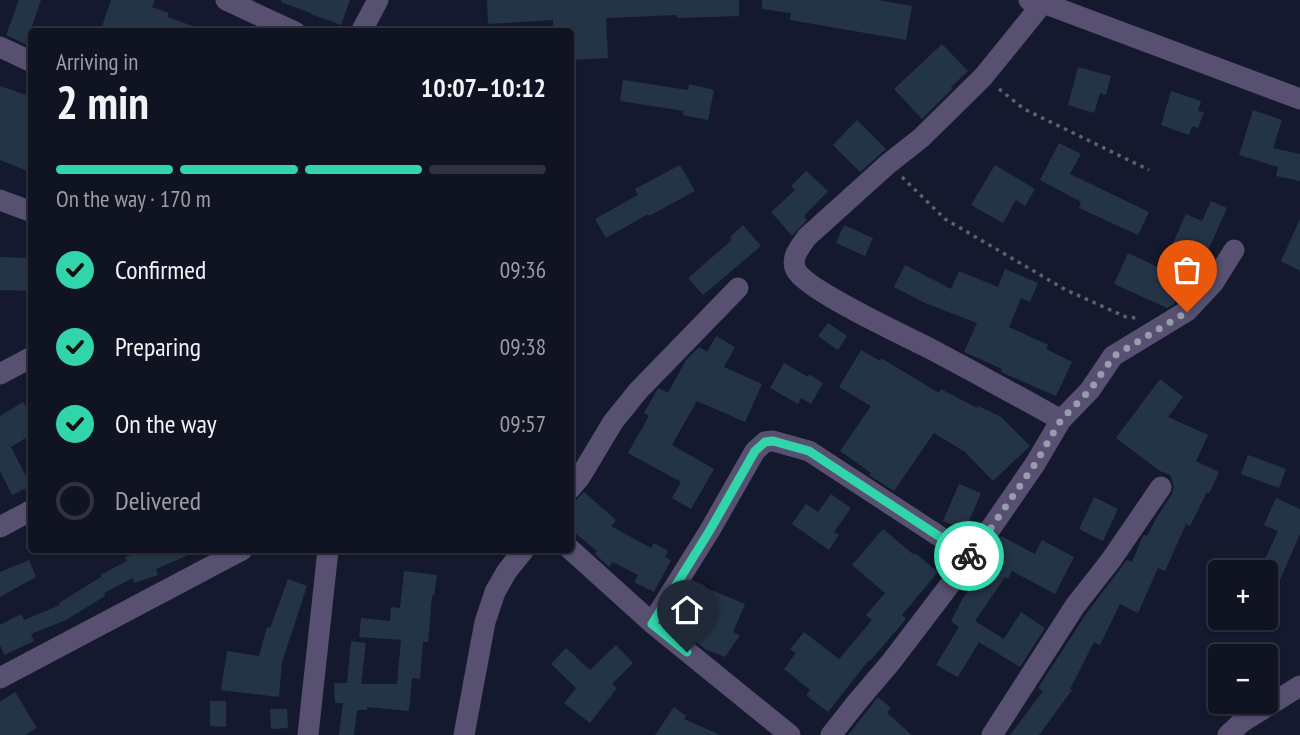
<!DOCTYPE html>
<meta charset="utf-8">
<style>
:root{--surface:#101322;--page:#1e202f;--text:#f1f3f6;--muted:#9c9ea5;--line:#303240;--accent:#32d4a9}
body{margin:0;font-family:"PT Sans Narrow",sans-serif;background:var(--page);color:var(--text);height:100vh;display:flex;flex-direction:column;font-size:26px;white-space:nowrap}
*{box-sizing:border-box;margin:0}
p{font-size:23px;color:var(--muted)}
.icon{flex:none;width:38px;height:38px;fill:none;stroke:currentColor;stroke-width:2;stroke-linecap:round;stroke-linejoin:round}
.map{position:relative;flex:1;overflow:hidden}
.sheet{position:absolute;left:28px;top:28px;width:546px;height:525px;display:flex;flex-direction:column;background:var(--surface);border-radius:7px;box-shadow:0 2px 5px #0004,0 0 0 2px var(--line)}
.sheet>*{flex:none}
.buttons{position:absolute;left:1208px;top:560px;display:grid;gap:14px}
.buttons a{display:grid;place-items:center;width:70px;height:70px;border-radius:7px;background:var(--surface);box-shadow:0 2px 5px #0004,0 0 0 2px var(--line);font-size:35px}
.pin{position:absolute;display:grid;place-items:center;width:60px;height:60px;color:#fff;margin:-72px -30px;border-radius:50% 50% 50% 0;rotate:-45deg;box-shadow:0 0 7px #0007}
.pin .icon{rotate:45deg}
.courier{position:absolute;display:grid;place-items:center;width:70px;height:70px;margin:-35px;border:5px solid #32d4a9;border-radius:50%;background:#fff;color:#222;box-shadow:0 2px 9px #0007}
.headline em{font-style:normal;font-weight:700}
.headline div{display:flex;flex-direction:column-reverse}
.headline{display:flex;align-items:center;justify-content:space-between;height:119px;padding:0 28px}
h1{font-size:46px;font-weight:700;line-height:52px}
.bar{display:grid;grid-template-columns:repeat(4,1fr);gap:10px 7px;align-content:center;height:84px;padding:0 28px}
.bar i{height:9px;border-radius:5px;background:var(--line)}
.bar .active{background:var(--accent)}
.bar p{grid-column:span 4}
ol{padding:0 28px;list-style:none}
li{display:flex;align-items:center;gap:21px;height:77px}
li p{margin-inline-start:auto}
li .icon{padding:7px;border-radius:50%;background:var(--accent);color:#111;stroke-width:4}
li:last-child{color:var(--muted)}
li i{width:38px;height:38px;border:4px solid var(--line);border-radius:50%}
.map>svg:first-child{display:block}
</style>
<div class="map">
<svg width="1300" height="735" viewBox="0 0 1300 735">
<rect width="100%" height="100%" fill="#15192e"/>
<path fill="#243447" d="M19 0H41L32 26V47L6 35Z
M111 0H155L152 7 169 13 167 17 201 29V32H100Z
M281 0H350L341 25 311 14V13L281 2Z
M487 0H739V16L677 18V15L606 18 608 58 570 60V32H553V20L488 24Z
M762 0H877L912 6 906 40 790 20 791 13 762 9Z
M942 44 968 71 951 87 952 89 922 119 894 89Z
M1078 67 1111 76 1106 95 1100 93 1094 113 1068 105Z
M623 80 688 90 689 84 714 90 708 120 683 115 684 111 620 101Z
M0 86 32 97V173L0 160Z
M1171 91 1201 101 1198 111 1204 112 1198 128 1192 126 1189 135 1161 125Z
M1253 110 1282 120 1273 148 1300 154V181L1276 176 1278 167 1239 155Z
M857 120 886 149 860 172 833 145Z
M1059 143 1081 154 1070 174 1149 212 1138 235 1079 208 1081 202 1040 180Z
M680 165 695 191 649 216 648 214 606 238 595 219 638 195 635 189Z
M995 165 1035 189 1025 206 1016 200 1003 223 971 205Z
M806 171 828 191 804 216 807 220 792 236 771 212 795 190 791 186Z
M1211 201 1227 208 1192 286 1186 292 1180 290 1174 304 1167 308 1114 284 1128 253 1158 267 1159 266 1162 267 1186 214 1202 221Z
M1300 219V271L1281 261Z
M743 225 761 246 703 295 688 278 732 240 730 237Z
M844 225 873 238 865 256 836 243Z
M0 257 32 258V291L0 290Z
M905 265 951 289 959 271 998 287 1005 269 1038 283 1030 302 1021 298 1009 327 1048 345 1046 349 1072 362 1056 396 1001 372 1002 369 964 352 977 323 925 303 894 287Z
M828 323 847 336 838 350 818 336Z
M716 336 735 347 724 367 762 384 745 422 697 401 672 445 714 469 691 509 672 498 681 482 628 453 649 416 644 413 657 390 659 388 668 393 686 360 699 347 707 352Z
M861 350 880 361 881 358 939 393 941 389 977 408 978 406 1001 417 1030 446 993 481 965 452 934 433 894 491 869 475 871 473 840 451 871 406 839 387Z
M784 363 808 377 809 374 823 383 811 404 801 398 798 404 770 388Z
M1160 379 1183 397 1168 417 1208 435 1196 461 1219 472 1209 494 1207 492 1190 526 1186 524 1165 571 1158 568 1138 613 1120 604 1100 645 1094 642 1070 689 1072 690 1039 735H1010L1043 691 1038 688 1086 614 1127 560 1132 562 1141 540 1144 535 1147 536 1157 517 1172 494 1174 487 1170 475 1160 471 1116 438Z
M23 402 32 416V434L11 447 31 486 12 495 0 471V416Z
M1248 455 1286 469 1279 488 1241 474Z
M959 484 981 493 965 530 943 521Z
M584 492 616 520 611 526 651 548 654 543 668 551 665 557 671 560 654 592 634 582 638 575 613 562 609 567 595 554 597 551 570 529V502L575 501Z
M831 494 851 508 834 532 839 535 829 550 792 524 806 504 818 512Z
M1094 497 1118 509 1103 541 1079 529Z
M1276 498 1300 509V534L1279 582 1265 575V572H1259L1278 531 1264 525Z
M883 529 914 555 915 553 938 572 902 615 906 619 870 661 869 660 828 712 806 695 810 690 784 669 796 653 790 649 804 632 839 659 872 620 866 615 885 593 852 565Z
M1001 536 1035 554 1042 540 1074 557 1055 594 1012 571 1008 579 1005 577 975 621 1004 639 1021 612 1045 628 1020 667 979 642 958 677 936 665 959 627 951 621 963 598 980 574 977 572 978 569Z
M147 550H200L156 569 158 575 134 583 133 578 104 593 105 596 66 620 31 634 34 641 4 655 0 645V625L21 614 24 620 60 605 59 603 101 577 100 575 127 561 125 557Z
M29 560 36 577 0 597V572Z
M404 571 437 575 434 596 432 595 428 642H423L420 679 412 678 409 711 367 707V710H357L354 735H339L343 703H335L334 683H347L351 641 366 643 361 684H397L401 640 359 637 361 618 390 621 391 607 400 608Z
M288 579 307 586 282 662 279 697 221 690 227 651 259 656 267 627 270 628Z
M699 585 745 604 733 632 740 635 725 657 705 649 691 638 692 636 679 628Z
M616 645 633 663 612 684 617 688 590 723 564 703 576 688 551 664 566 648 590 670Z
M15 692 37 728 25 735H0V702Z
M878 697 891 708 887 713 912 735H848Z
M210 701H226V727L210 726Z
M674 707 686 716 684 719 720 735H655Z
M270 709H287L288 728 271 729Z"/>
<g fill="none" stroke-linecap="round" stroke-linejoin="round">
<path stroke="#5c6072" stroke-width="3.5" stroke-dasharray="3.5 5" stroke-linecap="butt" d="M999 89 1024 109 1149 170
M902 177 945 219 1066 290 1126 317 1136 318"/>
<path stroke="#575070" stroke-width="21" d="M226 0 295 32
M1029 0 1043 3 1300 99
M1043 3 983 77 921 138 888 164 807 237C800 247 790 258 796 270 806 290 905 336 929 348 974 372 1018 396 1061 420
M361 32 378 0
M0 47 32 62
M0 200 32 212
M0 374 32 357
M570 489 580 477 613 422 638 391 738 288
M0 527 32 510
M570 549 652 623 790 735
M652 623 710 530 755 451 765 442 773 441 809 451 971 557
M0 678 242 550
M308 735 328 550
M464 735 485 622 495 592 507 571 524 550
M831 735 857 702 891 662 971 557 1035 464 1061 420 1090 390 1113 356 1187 311 1214 282 1234 250
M992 735 1075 606 1111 560 1161 487
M1228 735 1242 722 1300 686"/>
</g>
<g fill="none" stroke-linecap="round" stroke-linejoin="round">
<path stroke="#989cad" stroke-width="7" stroke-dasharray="0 12.6" d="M969 556 971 557 1035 464 1061 420 1090 390 1114 356 1187 312"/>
<path stroke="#32d4a9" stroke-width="9" d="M687 652 652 624 710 530 755 451 765 442 773 441 809 451 969 556"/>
</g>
</svg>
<div class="buttons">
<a>+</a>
<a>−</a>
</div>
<div class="pin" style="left:1187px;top:312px;background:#ea580c"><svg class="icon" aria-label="bag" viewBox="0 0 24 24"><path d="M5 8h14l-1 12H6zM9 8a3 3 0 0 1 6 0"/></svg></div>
<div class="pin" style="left:687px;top:652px;background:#1f2937"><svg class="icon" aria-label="home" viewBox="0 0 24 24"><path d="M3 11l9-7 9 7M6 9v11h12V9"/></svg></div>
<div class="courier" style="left:969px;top:556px"><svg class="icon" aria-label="bike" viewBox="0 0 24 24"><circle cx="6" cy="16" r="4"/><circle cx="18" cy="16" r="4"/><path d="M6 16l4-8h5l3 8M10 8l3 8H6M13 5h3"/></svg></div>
<section class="sheet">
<div class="headline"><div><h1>2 min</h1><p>Arriving in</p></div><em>10:07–10:12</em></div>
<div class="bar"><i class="active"></i><i class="active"></i><i class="active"></i><i></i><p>On the way · 170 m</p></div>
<ol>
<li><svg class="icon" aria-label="check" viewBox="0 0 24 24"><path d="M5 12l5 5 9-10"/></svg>Confirmed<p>09:36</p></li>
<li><svg class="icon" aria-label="check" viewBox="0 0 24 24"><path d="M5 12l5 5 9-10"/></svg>Preparing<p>09:38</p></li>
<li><svg class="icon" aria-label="check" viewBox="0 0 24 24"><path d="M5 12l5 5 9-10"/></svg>On the way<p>09:57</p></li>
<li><i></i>Delivered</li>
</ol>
</section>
</div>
